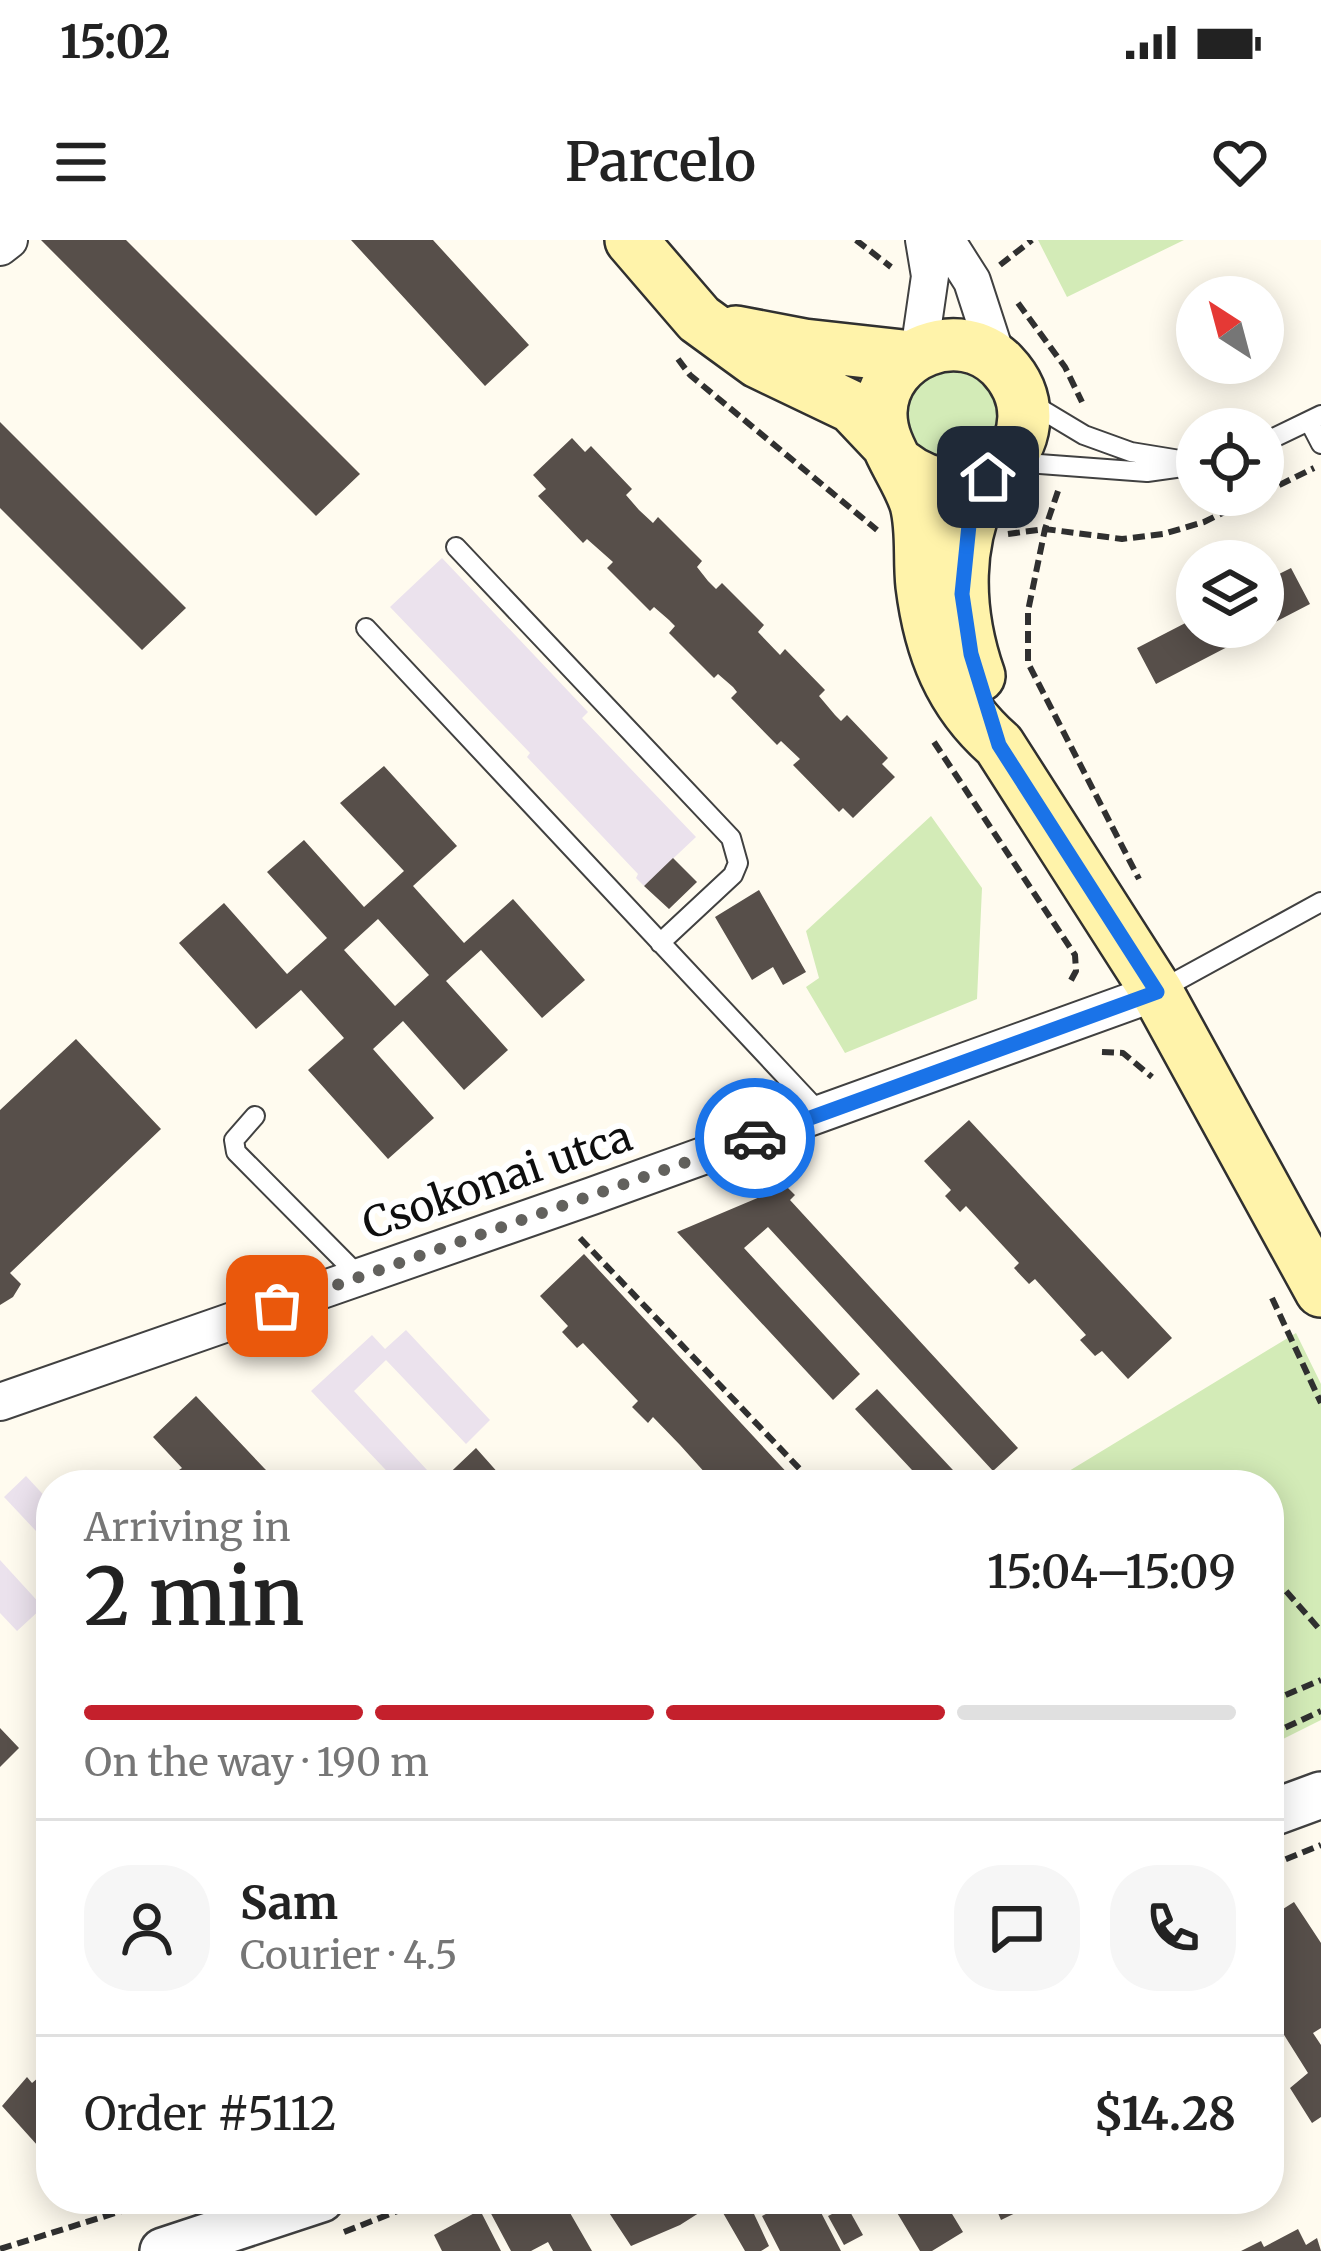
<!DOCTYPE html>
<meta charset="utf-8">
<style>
:root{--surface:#fff;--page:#f6f6f6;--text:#222;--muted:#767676;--line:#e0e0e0;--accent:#c4202c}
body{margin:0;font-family:Merriweather,serif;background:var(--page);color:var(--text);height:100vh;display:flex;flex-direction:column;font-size:45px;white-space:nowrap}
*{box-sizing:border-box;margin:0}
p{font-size:39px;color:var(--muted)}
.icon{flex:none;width:66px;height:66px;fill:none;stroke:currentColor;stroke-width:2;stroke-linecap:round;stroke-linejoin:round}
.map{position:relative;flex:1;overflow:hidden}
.panel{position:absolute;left:36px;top:1230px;width:1248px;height:744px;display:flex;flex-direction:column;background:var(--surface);border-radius:48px;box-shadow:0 6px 30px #0003}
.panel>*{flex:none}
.needle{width:78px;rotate:324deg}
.buttons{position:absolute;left:1176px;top:36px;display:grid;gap:24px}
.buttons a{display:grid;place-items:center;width:108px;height:108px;border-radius:50%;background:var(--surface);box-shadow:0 6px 30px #0003;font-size:60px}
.pin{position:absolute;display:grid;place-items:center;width:102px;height:102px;color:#fff;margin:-51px;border-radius:24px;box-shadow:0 6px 18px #0006}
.courier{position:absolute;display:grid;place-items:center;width:120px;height:120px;margin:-60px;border:9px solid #1a73e8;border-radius:50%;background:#fff;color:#222;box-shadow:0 3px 15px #0007}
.head em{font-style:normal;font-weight:600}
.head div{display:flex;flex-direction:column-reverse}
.head{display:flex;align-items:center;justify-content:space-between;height:204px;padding:0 48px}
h1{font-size:78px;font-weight:600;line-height:90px}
.bar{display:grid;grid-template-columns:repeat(4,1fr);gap:18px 12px;align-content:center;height:144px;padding:0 48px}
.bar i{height:15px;border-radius:9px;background:var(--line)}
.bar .current{background:var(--accent)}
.bar p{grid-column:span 4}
.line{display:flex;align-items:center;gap:30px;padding:0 48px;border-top:3px solid var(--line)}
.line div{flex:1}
.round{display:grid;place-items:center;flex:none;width:126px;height:126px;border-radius:48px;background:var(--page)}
.status{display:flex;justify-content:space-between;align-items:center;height:84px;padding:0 60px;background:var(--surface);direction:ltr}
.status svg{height:33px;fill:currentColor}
header{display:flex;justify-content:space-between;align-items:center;height:156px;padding:0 48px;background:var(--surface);font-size:54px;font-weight:600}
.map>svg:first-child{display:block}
</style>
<div class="status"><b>15:02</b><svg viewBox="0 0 49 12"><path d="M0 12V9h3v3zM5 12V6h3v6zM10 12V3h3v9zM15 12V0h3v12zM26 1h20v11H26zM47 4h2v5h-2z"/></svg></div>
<header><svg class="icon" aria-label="menu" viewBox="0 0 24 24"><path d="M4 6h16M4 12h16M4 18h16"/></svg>Parcelo<svg class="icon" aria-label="heart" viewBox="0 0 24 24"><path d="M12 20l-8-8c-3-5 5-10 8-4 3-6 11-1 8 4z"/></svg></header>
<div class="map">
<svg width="1321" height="2011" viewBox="0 0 1321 2011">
<rect width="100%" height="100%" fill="#fffbef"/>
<path fill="#ebe2ed" d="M442 318 588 472 582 478 696 597 644 646 636 638 638 634 527 517 530 513 390 367Z
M406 1090 490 1180 466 1204 386 1120 354 1151 427 1230 411 1245H400L311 1151 372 1095 385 1109Z
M26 1236 51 1263V1307L4 1257Z
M0 1320 43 1367 17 1391 0 1373Z"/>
<path fill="#d3ebb7" d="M1038 0H1184L1067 57Z
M907 174a45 45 0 1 1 90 0a45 45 0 1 1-90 0Z
M931 576 982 648 977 759 845 813 806 747 819 738 806 691Z
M1296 1093 1321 1144V1480L1269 1506V1245H1046Z"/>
<path fill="#574f4a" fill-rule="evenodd" d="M41 0H126L360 234 316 276Z
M351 0H433L529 105 485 146Z
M0 182 186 368 142 410 0 268Z
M572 198 585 212 591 206 632 249 626 255 639 270 653 283 658 277 702 321 697 327 708 341 716 349 722 343 764 385 758 392 780 415 785 409 825 450 819 456 835 475 841 481 847 475 888 518 882 524 895 537 853 578 843 568 839 572 793 525 800 519 781 501 777 505 731 458 737 452 733 447 718 434 714 438 669 393 675 386 669 380 654 367 650 371 607 328 613 322 587 299 583 303 538 256 546 249 533 235Z
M1291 328 1310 364 1156 444 1137 408 1197 377V387H1263V342Z
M384 526 457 606 413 646 464 703 513 659 585 740 542 778 481 710 446 741 508 810 464 850 403 781 373 809 434 878 388 919 308 830 344 798 301 750 256 789 179 703 224 663 287 734 327 698 267 632 304 600 364 667 404 631 340 563ZM378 679 429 735 395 766 344 710Z
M673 618 697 642 669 669 644 646Z
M759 650 806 732 783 745 773 727 752 740 715 677Z
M76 799 161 889 10 1033 21 1044 13 1057 0 1065V870Z
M969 880 1172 1098 1128 1139 1102 1111 1095 1116 1080 1100 1086 1095 1035 1039 1029 1044 1014 1028 1019 1023 966 966 960 972 945 956 951 950 924 921Z
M786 946 795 955 790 960 1018 1208 993 1231 768 987 744 1008 860 1134 833 1160 677 992Z
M584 1014 792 1238 785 1245H705L701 1240 707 1235 680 1205 653 1177 648 1183 632 1167 638 1161 583 1103 577 1108 562 1092 568 1086 540 1056Z
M877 1149 967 1245H926L855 1169Z
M196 1156 264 1228 281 1245H198L179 1230 182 1228 153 1197Z
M476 1208 500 1235 505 1231 519 1245H437Z
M0 1488 19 1508 0 1527Z
M1294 1662 1321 1703V1788L1313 1793 1321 1805V1877L1312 1883 1290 1848 1308 1833 1269 1771V1678Z
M51 1816V1895L38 1906 2 1866 27 1837 32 1843 46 1831 40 1825Z
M513 1959H562L592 2011H553L548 2002 531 2011H511L488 1968Z
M600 1959H696L702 1971 680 1985 631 2006Z
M715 1959H747L769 2006 761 2011H745Z
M780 1959H814L841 2011H780L762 1976 783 1965Z
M831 1959H865L848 1968 863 1995 844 2005 828 1976 838 1971Z
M917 1959H943L963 1992 932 2011H920L896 1971Z
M992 1959H1032L1034 1964 1001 1980Z
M480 1970 501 2011H442L434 1995Z
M1298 1989 1306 2005 1317 1998 1321 2011H1241L1261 2001 1264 2007Z"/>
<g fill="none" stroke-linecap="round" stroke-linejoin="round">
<defs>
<path id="service" d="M1029 162 1084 195 1131 212 1186 221
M1309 181 1321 204
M1263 203 1321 175
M1012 222 1147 232 1197 225
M456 307 731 598 738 623 733 635 660 703
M366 388 820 873
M1162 749 1321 662
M255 876 234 900 236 912 359 1036"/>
<path id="minor" d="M946 0 972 41 998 121
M0 7 9 0
M919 112 930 36 924 0
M0 1162 592 956 1157 752"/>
<path id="tertiary" d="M1269 1574 1321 1555
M163 2011 321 1959"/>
<path id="secondary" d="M631 0 699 79 758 122 852 167 886 203
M736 92 804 105 912 117
M899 224C980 288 1065 191 1002 125 960 82 883 112 881 172 880 206 906 232 916 264 923 290 919 319 922 346 930 410 950 462 999 505L1157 752 1321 1051
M979 436C956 370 954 298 989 237"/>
</defs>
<use href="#service" stroke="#414141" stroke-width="22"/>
<use href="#minor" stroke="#414141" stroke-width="40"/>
<use href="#tertiary" stroke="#414141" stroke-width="50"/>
<use href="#secondary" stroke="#303030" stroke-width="56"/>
<path stroke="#303030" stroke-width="6" stroke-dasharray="12 6" stroke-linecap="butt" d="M856 0 891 27
M1000 25 1032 0
M1018 63 1065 127 1082 162
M678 119 690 135 877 290
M1058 251 1045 289 1028 371V423L1139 639
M1263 253 1314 228
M1008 294 1045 289 1122 299 1163 294 1204 282 1259 255
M934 502 1075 715 1076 731 1069 744
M1102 812 1123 813 1152 837
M580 998 815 1245
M1272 1058 1321 1163
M1269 1347 1285 1350 1321 1391
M1269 1462 1321 1440
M1269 1495 1321 1471
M1269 1626 1321 1605
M344 1992 428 1959
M0 2009 160 1959"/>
<use href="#service" stroke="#fff" stroke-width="18"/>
<use href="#minor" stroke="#fff" stroke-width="36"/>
<use href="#tertiary" stroke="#fff" stroke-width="45"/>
<use href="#secondary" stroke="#fff3aa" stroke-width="51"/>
</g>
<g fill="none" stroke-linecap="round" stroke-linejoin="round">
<path stroke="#62615d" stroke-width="12" stroke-dasharray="0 21.6" d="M277 1066 755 898"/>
<path stroke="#1a73e8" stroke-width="15" d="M755 898 1157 752 999 505 971 414 962 354 970 275 988 237"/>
</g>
<g text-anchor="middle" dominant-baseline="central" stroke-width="12" stroke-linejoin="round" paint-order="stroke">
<g font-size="42" fill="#0e0e0e" stroke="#fff">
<text transform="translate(497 940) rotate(-19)">Csokonai utca</text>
</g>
</g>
</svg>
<div class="buttons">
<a><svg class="needle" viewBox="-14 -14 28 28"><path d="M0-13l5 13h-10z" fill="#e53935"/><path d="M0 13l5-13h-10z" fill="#767676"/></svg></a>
<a><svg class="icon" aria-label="locate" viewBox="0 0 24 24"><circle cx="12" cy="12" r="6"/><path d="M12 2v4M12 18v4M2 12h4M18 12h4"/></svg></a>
<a><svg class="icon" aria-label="layers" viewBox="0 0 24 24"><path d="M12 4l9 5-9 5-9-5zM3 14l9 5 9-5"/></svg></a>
</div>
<div class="pin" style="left:277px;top:1066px;background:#ea580c"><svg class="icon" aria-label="bag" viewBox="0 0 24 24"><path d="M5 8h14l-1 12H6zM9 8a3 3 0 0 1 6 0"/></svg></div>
<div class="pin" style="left:988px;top:237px;background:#1f2937"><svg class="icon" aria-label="home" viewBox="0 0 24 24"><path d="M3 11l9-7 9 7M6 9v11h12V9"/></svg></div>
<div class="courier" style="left:755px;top:898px"><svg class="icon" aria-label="car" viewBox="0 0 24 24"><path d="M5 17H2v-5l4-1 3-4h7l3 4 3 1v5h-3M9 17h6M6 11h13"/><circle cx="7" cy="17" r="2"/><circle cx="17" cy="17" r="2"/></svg></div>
<section class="panel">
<div class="head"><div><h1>2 min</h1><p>Arriving in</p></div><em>15:04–15:09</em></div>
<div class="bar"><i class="current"></i><i class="current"></i><i class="current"></i><i></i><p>On the way · 190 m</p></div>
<div class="line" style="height:216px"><a class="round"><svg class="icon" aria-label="person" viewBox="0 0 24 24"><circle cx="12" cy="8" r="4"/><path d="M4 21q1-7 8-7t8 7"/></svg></a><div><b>Sam</b><p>Courier · 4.5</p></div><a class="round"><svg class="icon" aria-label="chat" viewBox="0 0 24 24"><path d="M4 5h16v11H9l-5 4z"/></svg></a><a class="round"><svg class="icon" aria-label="phone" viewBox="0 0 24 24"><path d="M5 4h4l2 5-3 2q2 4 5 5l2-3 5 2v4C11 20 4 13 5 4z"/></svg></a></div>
<div class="line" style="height:156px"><div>Order #5112</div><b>$14.28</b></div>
</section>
</div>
